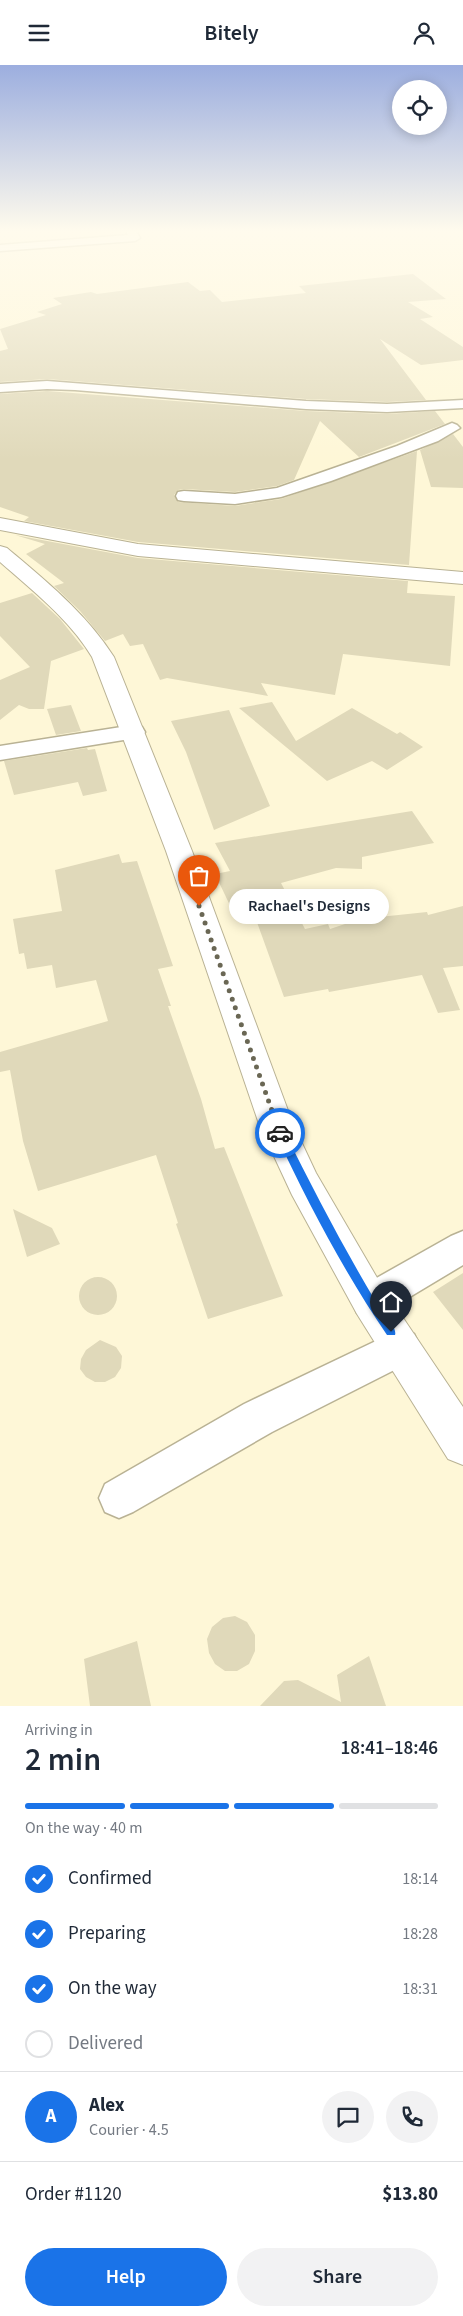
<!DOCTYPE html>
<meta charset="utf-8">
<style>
:root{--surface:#fff;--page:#f2f2f3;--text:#1f2937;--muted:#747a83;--line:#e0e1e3;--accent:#1a73e8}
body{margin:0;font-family:"Source Sans 3",sans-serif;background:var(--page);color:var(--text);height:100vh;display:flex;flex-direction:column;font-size:19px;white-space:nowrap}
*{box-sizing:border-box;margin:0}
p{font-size:16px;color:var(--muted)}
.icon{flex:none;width:28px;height:28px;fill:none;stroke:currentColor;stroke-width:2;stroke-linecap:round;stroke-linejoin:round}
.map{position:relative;height:1641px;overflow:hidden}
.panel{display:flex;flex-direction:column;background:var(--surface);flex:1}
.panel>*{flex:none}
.controls{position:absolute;left:392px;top:15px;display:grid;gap:10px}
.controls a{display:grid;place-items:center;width:55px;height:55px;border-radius:50%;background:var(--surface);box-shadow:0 2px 12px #0003;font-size:25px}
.pin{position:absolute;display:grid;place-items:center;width:42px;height:42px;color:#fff;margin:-51px -21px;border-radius:50% 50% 50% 0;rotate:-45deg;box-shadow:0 0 5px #0007}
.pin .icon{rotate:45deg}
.courier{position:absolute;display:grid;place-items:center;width:50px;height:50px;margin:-25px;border:4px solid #1a73e8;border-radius:50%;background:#fff;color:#222;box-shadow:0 1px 6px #0007}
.bubble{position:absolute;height:35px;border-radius:18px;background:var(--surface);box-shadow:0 2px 12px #0003;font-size:16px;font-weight:600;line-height:35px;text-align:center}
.summary em{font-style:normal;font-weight:600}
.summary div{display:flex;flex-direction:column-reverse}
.summary{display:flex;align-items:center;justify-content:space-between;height:85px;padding:0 25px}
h1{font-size:32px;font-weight:600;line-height:38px}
.bar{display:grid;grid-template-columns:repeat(4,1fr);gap:8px 5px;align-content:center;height:60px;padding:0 25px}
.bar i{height:6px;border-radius:4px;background:var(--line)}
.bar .current{background:var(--accent)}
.bar p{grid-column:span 4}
.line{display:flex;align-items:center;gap:12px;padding:0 25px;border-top:1px solid var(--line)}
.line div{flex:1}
.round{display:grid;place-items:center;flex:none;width:52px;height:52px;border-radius:26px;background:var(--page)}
ol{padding:0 25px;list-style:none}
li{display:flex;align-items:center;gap:15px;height:55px}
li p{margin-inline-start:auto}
li .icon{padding:5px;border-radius:50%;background:var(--accent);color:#fff;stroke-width:4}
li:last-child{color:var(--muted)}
li i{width:28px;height:28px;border:2px solid var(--line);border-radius:50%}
.button{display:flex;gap:10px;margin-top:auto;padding:10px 25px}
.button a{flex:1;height:58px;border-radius:30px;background:var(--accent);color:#fff;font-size:20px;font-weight:600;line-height:58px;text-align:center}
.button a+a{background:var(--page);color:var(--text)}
header{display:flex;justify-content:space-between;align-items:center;height:65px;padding:0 25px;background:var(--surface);font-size:22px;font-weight:600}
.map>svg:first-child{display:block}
</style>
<header><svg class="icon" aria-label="menu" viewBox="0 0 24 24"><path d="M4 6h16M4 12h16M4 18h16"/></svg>Bitely<svg class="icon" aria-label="person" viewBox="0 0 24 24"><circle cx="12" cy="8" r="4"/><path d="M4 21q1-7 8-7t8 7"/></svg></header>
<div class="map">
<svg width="463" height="1641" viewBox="0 0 463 1641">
<rect width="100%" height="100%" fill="#fef7d7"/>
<path fill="#e0d9ba" d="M413 209 446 234 408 237 433 252 420 254 463 282V295L421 300 380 274 426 335 387 337 306 334 47 314 0 317V286L8 284 0 264 46 250 37 247 62 239 53 233 91 227 97 229 188 217 200 226 210 225 222 237 306 228 299 221Z
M47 326 306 346 387 349 435 346 445 359 359 392 320 356 294 415 277 421 235 427 184 424 178 425 174 430 178 437 235 441 281 434 417 386 409 500 138 477 24 456 29 452 0 442V329Z
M453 369 463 382V423L431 422 420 385Z
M15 470 138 493 408 516 407 528 455 531 450 601 343 589 335 630 261 618 268 631 167 613 160 615 143 579 130 581 123 569 105 576 80 546 54 521 64 518 26 489 45 479Z
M32 528 60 554 84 584 51 596 44 644H29L19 640 0 655V615L30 602 0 571V538Z
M272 637 296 676 352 643 397 669 400 667 423 682 387 705 372 696 327 716 239 643Z
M71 640 81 666 56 670 47 644Z
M229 645 270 741 214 765 186 687 171 656Z
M87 683 88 685 95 684 107 726 83 731 78 717 14 730 4 696Z
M412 746 434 778 362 792V804L336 803 281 818 305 864 328 859 330 864 360 854 427 847 428 850 463 841V901L443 903 460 945 438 948 422 910 329 927 328 924 284 932 254 849 236 853 215 809 230 806 215 778Z
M119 789 122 798 137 796 173 901 158 904 171 941H168L201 1034 215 1084 224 1082 283 1231 208 1254 176 1159 178 1158 156 1090 38 1126 23 1076 10 1005 0 1007V987L108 956 96 915 56 923 52 900 27 904 24 888 19 889 13 854 62 846 55 805Z
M13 1144 52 1163 60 1179 27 1192Z
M463 1208V1265L433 1227Z
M79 1231a19 19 0 1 1 38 0a19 19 0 1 1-38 0Z
M100 1275 116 1282 122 1291 121 1303 115 1312 105 1317H95L86 1312 80 1304 81 1294 86 1285Z
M235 1551 247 1557 255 1570V1586L249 1599 237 1606H225L215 1599 209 1588 207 1574 212 1562 223 1553Z
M137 1576 151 1641H90L84 1594Z
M369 1591 386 1641H260L284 1616 298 1615 341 1637 337 1610Z"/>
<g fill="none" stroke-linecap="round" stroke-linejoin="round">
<defs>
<path id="street" d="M126 166H136L140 173 135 176 0 186V180L128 170Z
M47 316 306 336 387 339 463 335V343L387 347 306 344 75 325 47 324 0 327V319Z
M452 358 457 360 460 363 438 376 331 416 281 432 235 439 184 436 178 435 176 431 178 427 184 426 235 429 277 423 397 381Z
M134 660 142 662 145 667 142 672 0 695V681Z
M463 1166V1200L383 1248 370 1253 357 1248 352 1236 357 1224 451 1171Z
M401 1264 414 1269 420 1282 414 1295 272 1367 133 1447 119 1453 105 1447 99 1433 105 1419 244 1339Z"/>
<path id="secondary" d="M0 453 138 479 463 507V519L138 491 0 465Z
M0 481 7 483C46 516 86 548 114 592L192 786 293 1059 316 1108 383 1223 463 1342V1400L448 1394 357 1249 292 1130 259 1059 166 786 92 592C69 554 33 526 0 497Z"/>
</defs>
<use href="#street" stroke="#b9b294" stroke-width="3"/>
<use href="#secondary" stroke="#b9b294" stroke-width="2"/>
<use href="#street" fill="#fff" fill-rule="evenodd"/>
<use href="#secondary" fill="#fff" fill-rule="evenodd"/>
</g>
<linearGradient id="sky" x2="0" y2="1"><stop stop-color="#9caedf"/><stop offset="0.42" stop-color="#fffbed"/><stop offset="1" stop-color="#fffbed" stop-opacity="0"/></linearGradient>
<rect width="463" height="395" fill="url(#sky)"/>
<path fill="#1a73e8" d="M280 1064 284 1066C312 1122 341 1178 373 1232 378 1240 398 1262 395 1270H387C344 1207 308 1138 275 1068Z"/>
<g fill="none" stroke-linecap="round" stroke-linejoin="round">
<path stroke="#6a6754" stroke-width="5" stroke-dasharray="0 9" d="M199 841 280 1068"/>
</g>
</svg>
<div class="controls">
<a><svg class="icon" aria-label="locate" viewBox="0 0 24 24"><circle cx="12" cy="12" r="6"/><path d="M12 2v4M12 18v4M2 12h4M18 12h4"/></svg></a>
</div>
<div class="pin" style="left:199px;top:841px;background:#ea580c"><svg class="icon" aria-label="bag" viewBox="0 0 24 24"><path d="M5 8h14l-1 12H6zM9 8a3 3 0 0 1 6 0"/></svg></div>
<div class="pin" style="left:391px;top:1267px;background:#1f2937"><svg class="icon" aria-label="home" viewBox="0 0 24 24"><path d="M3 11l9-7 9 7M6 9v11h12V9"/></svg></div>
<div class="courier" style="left:280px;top:1068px"><svg class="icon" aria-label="car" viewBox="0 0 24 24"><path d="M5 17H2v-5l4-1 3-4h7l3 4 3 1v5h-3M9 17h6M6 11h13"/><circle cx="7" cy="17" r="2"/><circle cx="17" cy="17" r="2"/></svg></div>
<div class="bubble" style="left:229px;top:824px;width:160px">Rachael's Designs</div>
</div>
<section class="panel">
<div class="summary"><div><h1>2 min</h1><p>Arriving in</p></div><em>18:41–18:46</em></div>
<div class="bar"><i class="current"></i><i class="current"></i><i class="current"></i><i></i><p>On the way · 40 m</p></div>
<ol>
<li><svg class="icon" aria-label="check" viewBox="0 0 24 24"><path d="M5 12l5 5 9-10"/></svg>Confirmed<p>18:14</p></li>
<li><svg class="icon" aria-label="check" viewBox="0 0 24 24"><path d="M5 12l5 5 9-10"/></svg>Preparing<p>18:28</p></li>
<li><svg class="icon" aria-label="check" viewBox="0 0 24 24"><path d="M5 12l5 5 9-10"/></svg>On the way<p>18:31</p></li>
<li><i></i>Delivered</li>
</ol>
<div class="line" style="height:90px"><b class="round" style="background:var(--accent);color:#fff">A</b><div><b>Alex</b><p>Courier · 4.5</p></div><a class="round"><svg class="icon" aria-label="chat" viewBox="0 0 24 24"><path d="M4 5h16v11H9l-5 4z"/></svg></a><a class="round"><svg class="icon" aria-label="phone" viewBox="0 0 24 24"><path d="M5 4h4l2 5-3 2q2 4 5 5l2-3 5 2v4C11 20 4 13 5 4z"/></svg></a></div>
<div class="line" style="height:65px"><div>Order #1120</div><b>$13.80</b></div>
<div class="button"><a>Help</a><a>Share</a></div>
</section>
